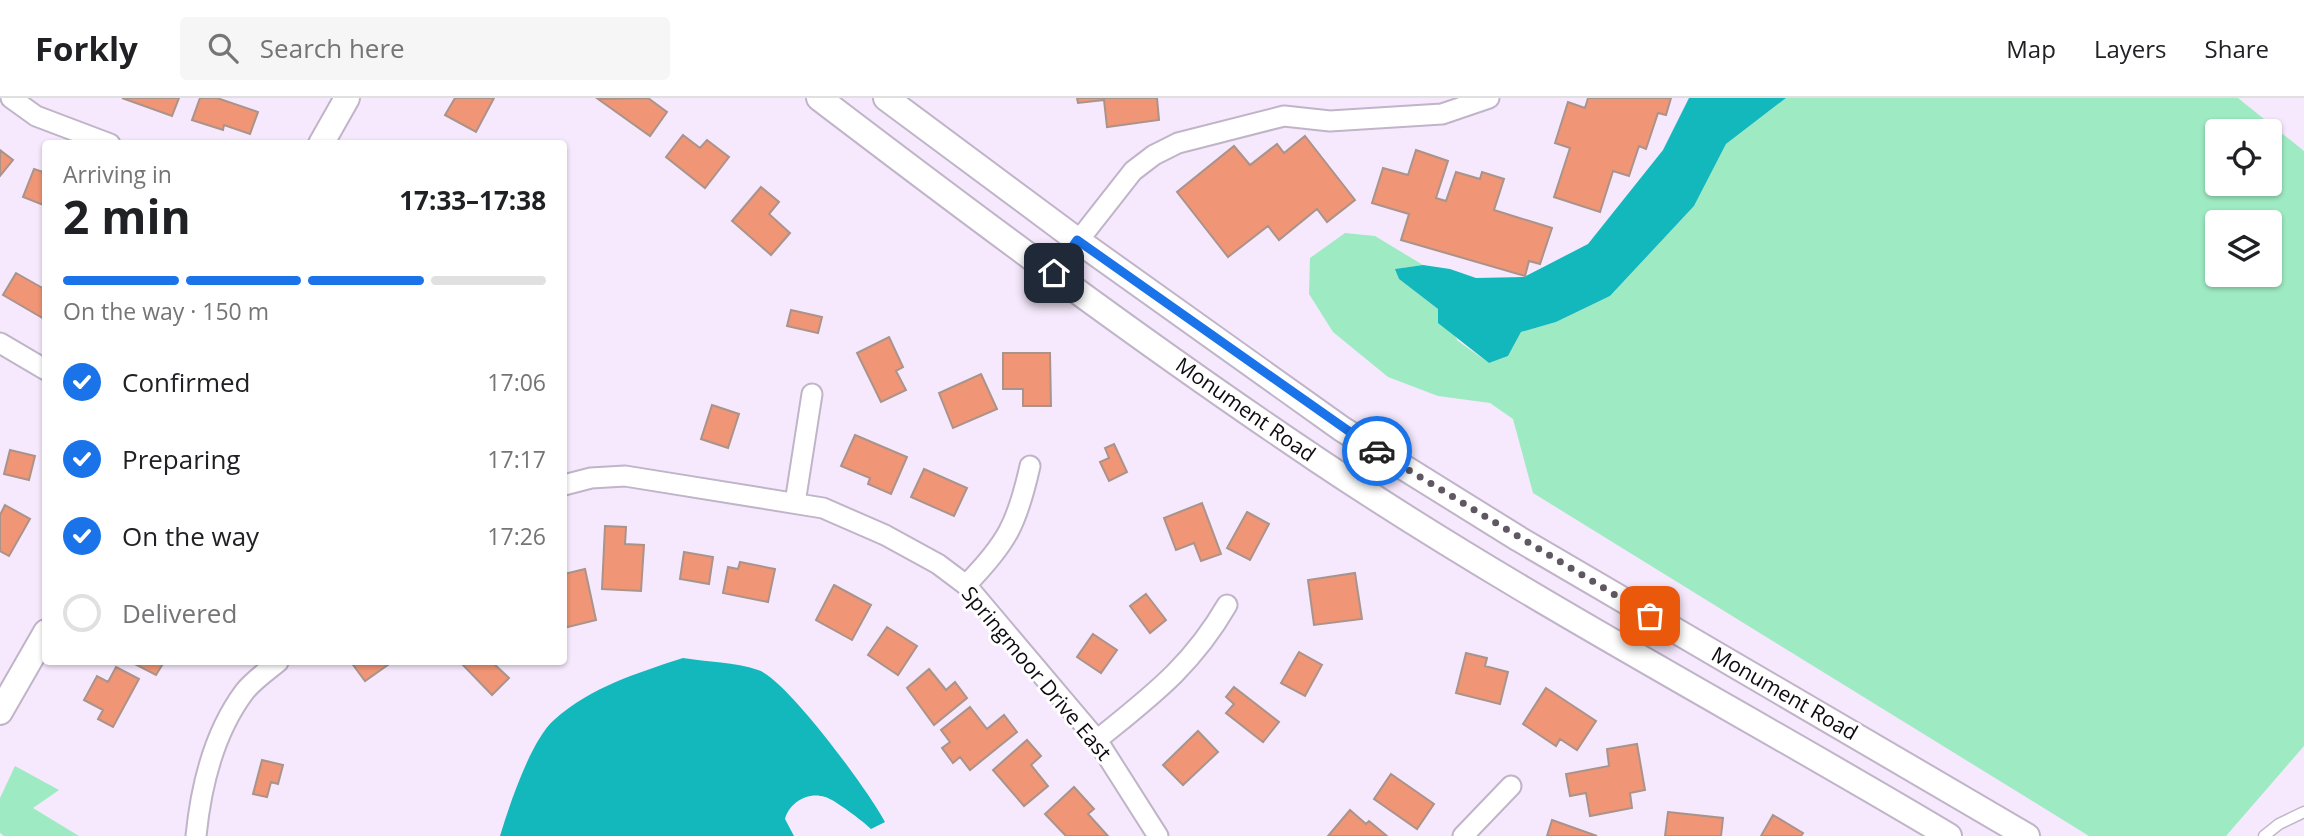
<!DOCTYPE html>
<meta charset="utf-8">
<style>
:root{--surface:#fff;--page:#f6f6f6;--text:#202124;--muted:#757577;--line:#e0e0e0;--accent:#1a73e8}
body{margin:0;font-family:"Open Sans",sans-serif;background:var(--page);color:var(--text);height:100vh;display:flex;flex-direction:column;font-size:26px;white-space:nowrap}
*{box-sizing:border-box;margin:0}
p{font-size:23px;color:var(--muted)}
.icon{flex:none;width:38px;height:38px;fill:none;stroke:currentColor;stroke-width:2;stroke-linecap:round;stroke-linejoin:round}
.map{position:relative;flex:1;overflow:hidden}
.sheet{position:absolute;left:42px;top:42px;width:525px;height:525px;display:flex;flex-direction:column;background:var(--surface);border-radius:7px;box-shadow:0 2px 5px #0004}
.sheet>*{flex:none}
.tools{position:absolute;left:2205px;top:21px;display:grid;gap:14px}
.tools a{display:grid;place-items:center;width:77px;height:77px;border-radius:7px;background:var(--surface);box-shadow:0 2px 5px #0004;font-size:35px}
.pin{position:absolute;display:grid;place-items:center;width:60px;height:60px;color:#fff;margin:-30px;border-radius:14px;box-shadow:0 4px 10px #0006}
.courier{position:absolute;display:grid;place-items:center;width:70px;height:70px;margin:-35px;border:5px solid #1a73e8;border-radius:50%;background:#fff;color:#222;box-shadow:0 2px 9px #0007}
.headline em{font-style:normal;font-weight:700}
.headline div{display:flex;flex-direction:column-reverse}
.headline{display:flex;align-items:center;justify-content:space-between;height:119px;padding:0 21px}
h1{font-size:46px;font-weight:700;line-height:52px}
.bar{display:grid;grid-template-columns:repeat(4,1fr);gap:10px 7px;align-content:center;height:84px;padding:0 21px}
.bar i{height:9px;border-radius:5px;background:var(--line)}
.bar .active{background:var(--accent)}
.bar p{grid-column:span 4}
ol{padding:0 21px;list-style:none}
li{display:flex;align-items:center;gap:21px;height:77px}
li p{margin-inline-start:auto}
li .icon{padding:7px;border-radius:50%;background:var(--accent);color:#fff;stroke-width:4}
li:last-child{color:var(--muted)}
li i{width:38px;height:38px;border:4px solid var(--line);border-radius:50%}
header{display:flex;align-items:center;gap:42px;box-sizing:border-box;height:98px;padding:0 35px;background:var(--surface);border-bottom:2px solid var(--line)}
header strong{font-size:33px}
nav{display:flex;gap:38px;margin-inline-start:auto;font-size:24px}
.search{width:490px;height:63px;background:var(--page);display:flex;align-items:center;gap:18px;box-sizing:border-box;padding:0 24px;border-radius:7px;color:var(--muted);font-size:26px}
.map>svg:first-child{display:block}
</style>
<header>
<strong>Forkly</strong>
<div class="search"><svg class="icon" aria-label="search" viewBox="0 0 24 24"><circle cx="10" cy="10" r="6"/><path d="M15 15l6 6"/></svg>Search here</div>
<nav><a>Map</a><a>Layers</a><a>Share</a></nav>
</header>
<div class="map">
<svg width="2304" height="738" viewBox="0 0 2304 738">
<rect width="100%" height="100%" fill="#f6e9fd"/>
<path fill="#9eebc3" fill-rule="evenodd" d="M1786 0H2238L2304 53V648L2226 738H2089L1533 395 1513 321 1490 305 1438 298 1388 279 1333 234 1309 196 1310 160 1345 135 1375 138 1423 167 1396 171 1399 181 1438 211 1458 243 1489 265 1508 258 1521 234 1556 224 1610 198 1694 108 1726 46ZM2217 33H2270V86H2217ZM2217 124H2270V177H2217Z
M15 668 59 692 33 710 79 738H4L0 735V700Z"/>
<path fill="#12b8bc" d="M1689 0H1786L1726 46 1694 108 1610 198 1556 224 1521 234 1508 258 1489 265 1438 225V211L1399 181 1395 171 1423 167 1450 171 1476 180 1524 179 1588 146 1663 52Z
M683 560C707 564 735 564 758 572 786 580 870 695 885 724L871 731C864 724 834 701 825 699 808 693 789 705 785 721L794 738H500C509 708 531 642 554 622 591 589 637 575 683 560Z"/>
<path fill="#f09575" stroke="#aa938b" stroke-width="2" d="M122 0H179L172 18Z
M200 0H217L258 14 250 36 224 27 223 32 192 22Z
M455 0H494L476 34 445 17Z
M648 0 667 14 650 38 598 1Z
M1077 0H1157L1159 22 1107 29 1104 2 1078 5Z
M1588 0H1671L1666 17 1658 15 1646 51 1639 48 1629 78 1613 73 1600 114 1554 99 1570 50 1555 45 1568 4 1585 10Z
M683 37 700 50 707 42 729 59 705 90 666 59Z
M1305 38 1355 102 1327 124 1317 111 1279 142 1268 128 1228 159 1177 94 1234 48 1250 67 1277 46 1284 55Z
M0 52 13 62 0 78Z
M1416 52 1448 63 1436 100 1446 103 1456 74 1480 81 1482 74 1504 81 1494 112 1552 130 1540 166 1529 163 1525 178 1401 142 1409 116 1372 105 1383 70 1408 77Z
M34 71 46 75V108L23 99Z
M761 89 779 104 769 116 790 135 771 157 732 123Z
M16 175 46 192V222L3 197Z
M791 212 822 219 818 235 787 228Z
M889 239 903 269 896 273 906 292 881 304 857 255Z
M1003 255H1050L1051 308H1023V291H1003Z
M981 276 997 311 953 330 939 295Z
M712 307 739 316 728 350 701 341Z
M855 337 907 359 891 396 868 386 870 380 841 368Z
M1114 346 1127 374 1109 383 1100 364 1109 360 1105 350Z
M10 352 35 358 29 382 4 376Z
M924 371 967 390 954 418 911 399Z
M1202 405 1221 456 1201 463 1194 445 1176 452 1164 420Z
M5 407 30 421 9 458 0 453V417Z
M1247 414 1269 426 1250 462 1227 450Z
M605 428 626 429 625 446 644 447 641 493 602 491Z
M684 454 713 459 709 486 680 481Z
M740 464 775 471 768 504 723 495 728 469 738 471Z
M585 471 596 522 564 530V476Z
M1355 475 1362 521 1314 527 1308 482Z
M834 487 871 507 852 542 816 522Z
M1146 496 1166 522 1150 535 1130 508Z
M887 529 917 548 898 577 868 557Z
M1093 536 1117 552 1101 575 1077 559Z
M1299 554 1322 567 1305 598 1281 585Z
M1466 555 1487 560 1485 568 1508 574 1500 606 1456 595Z
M131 564H164L156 577Z
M351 564H392L365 583Z
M464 564H492L509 580 492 597 462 566Z
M116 569 139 581 113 629 98 621 103 612 84 602 97 578 108 584Z
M929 571 946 592 955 584 967 600 934 627 907 590Z
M1234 589 1279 624 1263 644 1226 615 1234 606 1226 599Z
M1546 590 1596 623 1577 652 1560 641 1556 648 1523 626Z
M970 609 987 631 1004 617 1017 634 970 672 960 659 953 665 942 650 950 644 941 632Z
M1198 633 1218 654 1183 687 1163 667Z
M1027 642 1041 658 1031 667 1048 688 1024 708 993 672Z
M1637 646 1645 692 1630 695 1632 710 1590 718 1586 695 1570 698 1566 676 1609 668 1607 651Z
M262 662 283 667 278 686 271 684 267 699 253 696Z
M1391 676 1434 706 1417 731 1374 701Z
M1074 689 1094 711 1088 716 1108 738H1066L1045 716Z
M1350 712 1366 726 1369 723 1387 738H1328Z
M1668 714 1723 720 1721 738H1665Z
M1773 717 1803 735 1801 738H1761Z
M1552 722 1597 738H1547Z"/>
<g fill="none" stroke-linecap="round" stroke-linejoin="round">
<defs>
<path id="service" d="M2264 738 2279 726 2304 714"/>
<path id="minor" d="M11 0 36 18 110 46
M1053 175 1133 73 1154 57 1178 45 1284 18 1330 23 1442 16 1489 0
M0 245 46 272
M564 387 591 380 625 378 823 410 885 437 938 466 966 487 1097 642 1158 738
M795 405 812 296
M966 487C1007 445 1017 426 1030 368
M1097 642C1151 598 1191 569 1227 507
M196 738C201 688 214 634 245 593 254 582 267 573 278 564
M1463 738 1511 688"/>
<path id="tertiary" d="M819 0C983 125 1149 249 1319 363 1522 499 1740 613 1949 738
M886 0 1077 142 1342 331 1519 441 2027 738
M321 46 347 0
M0 614 46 534"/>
</defs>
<use href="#service" stroke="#c0b4c8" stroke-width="13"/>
<use href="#minor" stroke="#c0b4c8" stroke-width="23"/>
<use href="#tertiary" stroke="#c0b4c8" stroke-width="28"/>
<use href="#service" stroke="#fff" stroke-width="10"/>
<use href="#minor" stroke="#fff" stroke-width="19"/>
<use href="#tertiary" stroke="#fff" stroke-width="24"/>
</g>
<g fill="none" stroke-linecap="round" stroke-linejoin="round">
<path stroke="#5f5863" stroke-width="7" stroke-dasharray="0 12.6" d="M1377 353 1650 518"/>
<path stroke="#1a73e8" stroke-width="9" d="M1054 175 1077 142 1377 353"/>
</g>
<g text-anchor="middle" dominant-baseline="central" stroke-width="6" stroke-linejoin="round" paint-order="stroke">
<g font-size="21" fill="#0e0a10" stroke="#fff">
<text transform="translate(1246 311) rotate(35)">Monument Road</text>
<text transform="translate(1037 575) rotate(50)">Springmoor Drive East</text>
<text transform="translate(1785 595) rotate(30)">Monument Road</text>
</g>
</g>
</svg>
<div class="tools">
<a><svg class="icon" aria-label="locate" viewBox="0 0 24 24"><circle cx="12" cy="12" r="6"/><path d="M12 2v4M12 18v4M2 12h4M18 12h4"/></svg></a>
<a><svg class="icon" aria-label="layers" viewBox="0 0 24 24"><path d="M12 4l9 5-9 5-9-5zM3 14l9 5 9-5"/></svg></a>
</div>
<div class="pin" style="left:1650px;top:518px;background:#ea580c"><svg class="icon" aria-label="bag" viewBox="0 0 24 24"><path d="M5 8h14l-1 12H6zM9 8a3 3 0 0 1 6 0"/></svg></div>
<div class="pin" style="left:1054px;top:175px;background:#1f2937"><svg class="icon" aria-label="home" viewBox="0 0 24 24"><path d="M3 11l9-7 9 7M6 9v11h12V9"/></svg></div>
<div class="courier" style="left:1377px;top:353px"><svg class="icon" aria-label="car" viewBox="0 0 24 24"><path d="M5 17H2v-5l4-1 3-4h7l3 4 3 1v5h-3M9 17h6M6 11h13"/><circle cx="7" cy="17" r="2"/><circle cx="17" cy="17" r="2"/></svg></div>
<section class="sheet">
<div class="headline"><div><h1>2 min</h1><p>Arriving in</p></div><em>17:33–17:38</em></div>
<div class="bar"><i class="active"></i><i class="active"></i><i class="active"></i><i></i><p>On the way · 150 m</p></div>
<ol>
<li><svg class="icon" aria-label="check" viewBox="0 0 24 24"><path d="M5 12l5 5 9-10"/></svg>Confirmed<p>17:06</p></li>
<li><svg class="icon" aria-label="check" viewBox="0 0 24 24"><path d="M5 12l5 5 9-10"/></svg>Preparing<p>17:17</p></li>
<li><svg class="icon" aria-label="check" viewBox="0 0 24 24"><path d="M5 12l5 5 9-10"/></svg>On the way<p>17:26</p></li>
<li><i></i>Delivered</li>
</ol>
</section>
</div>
